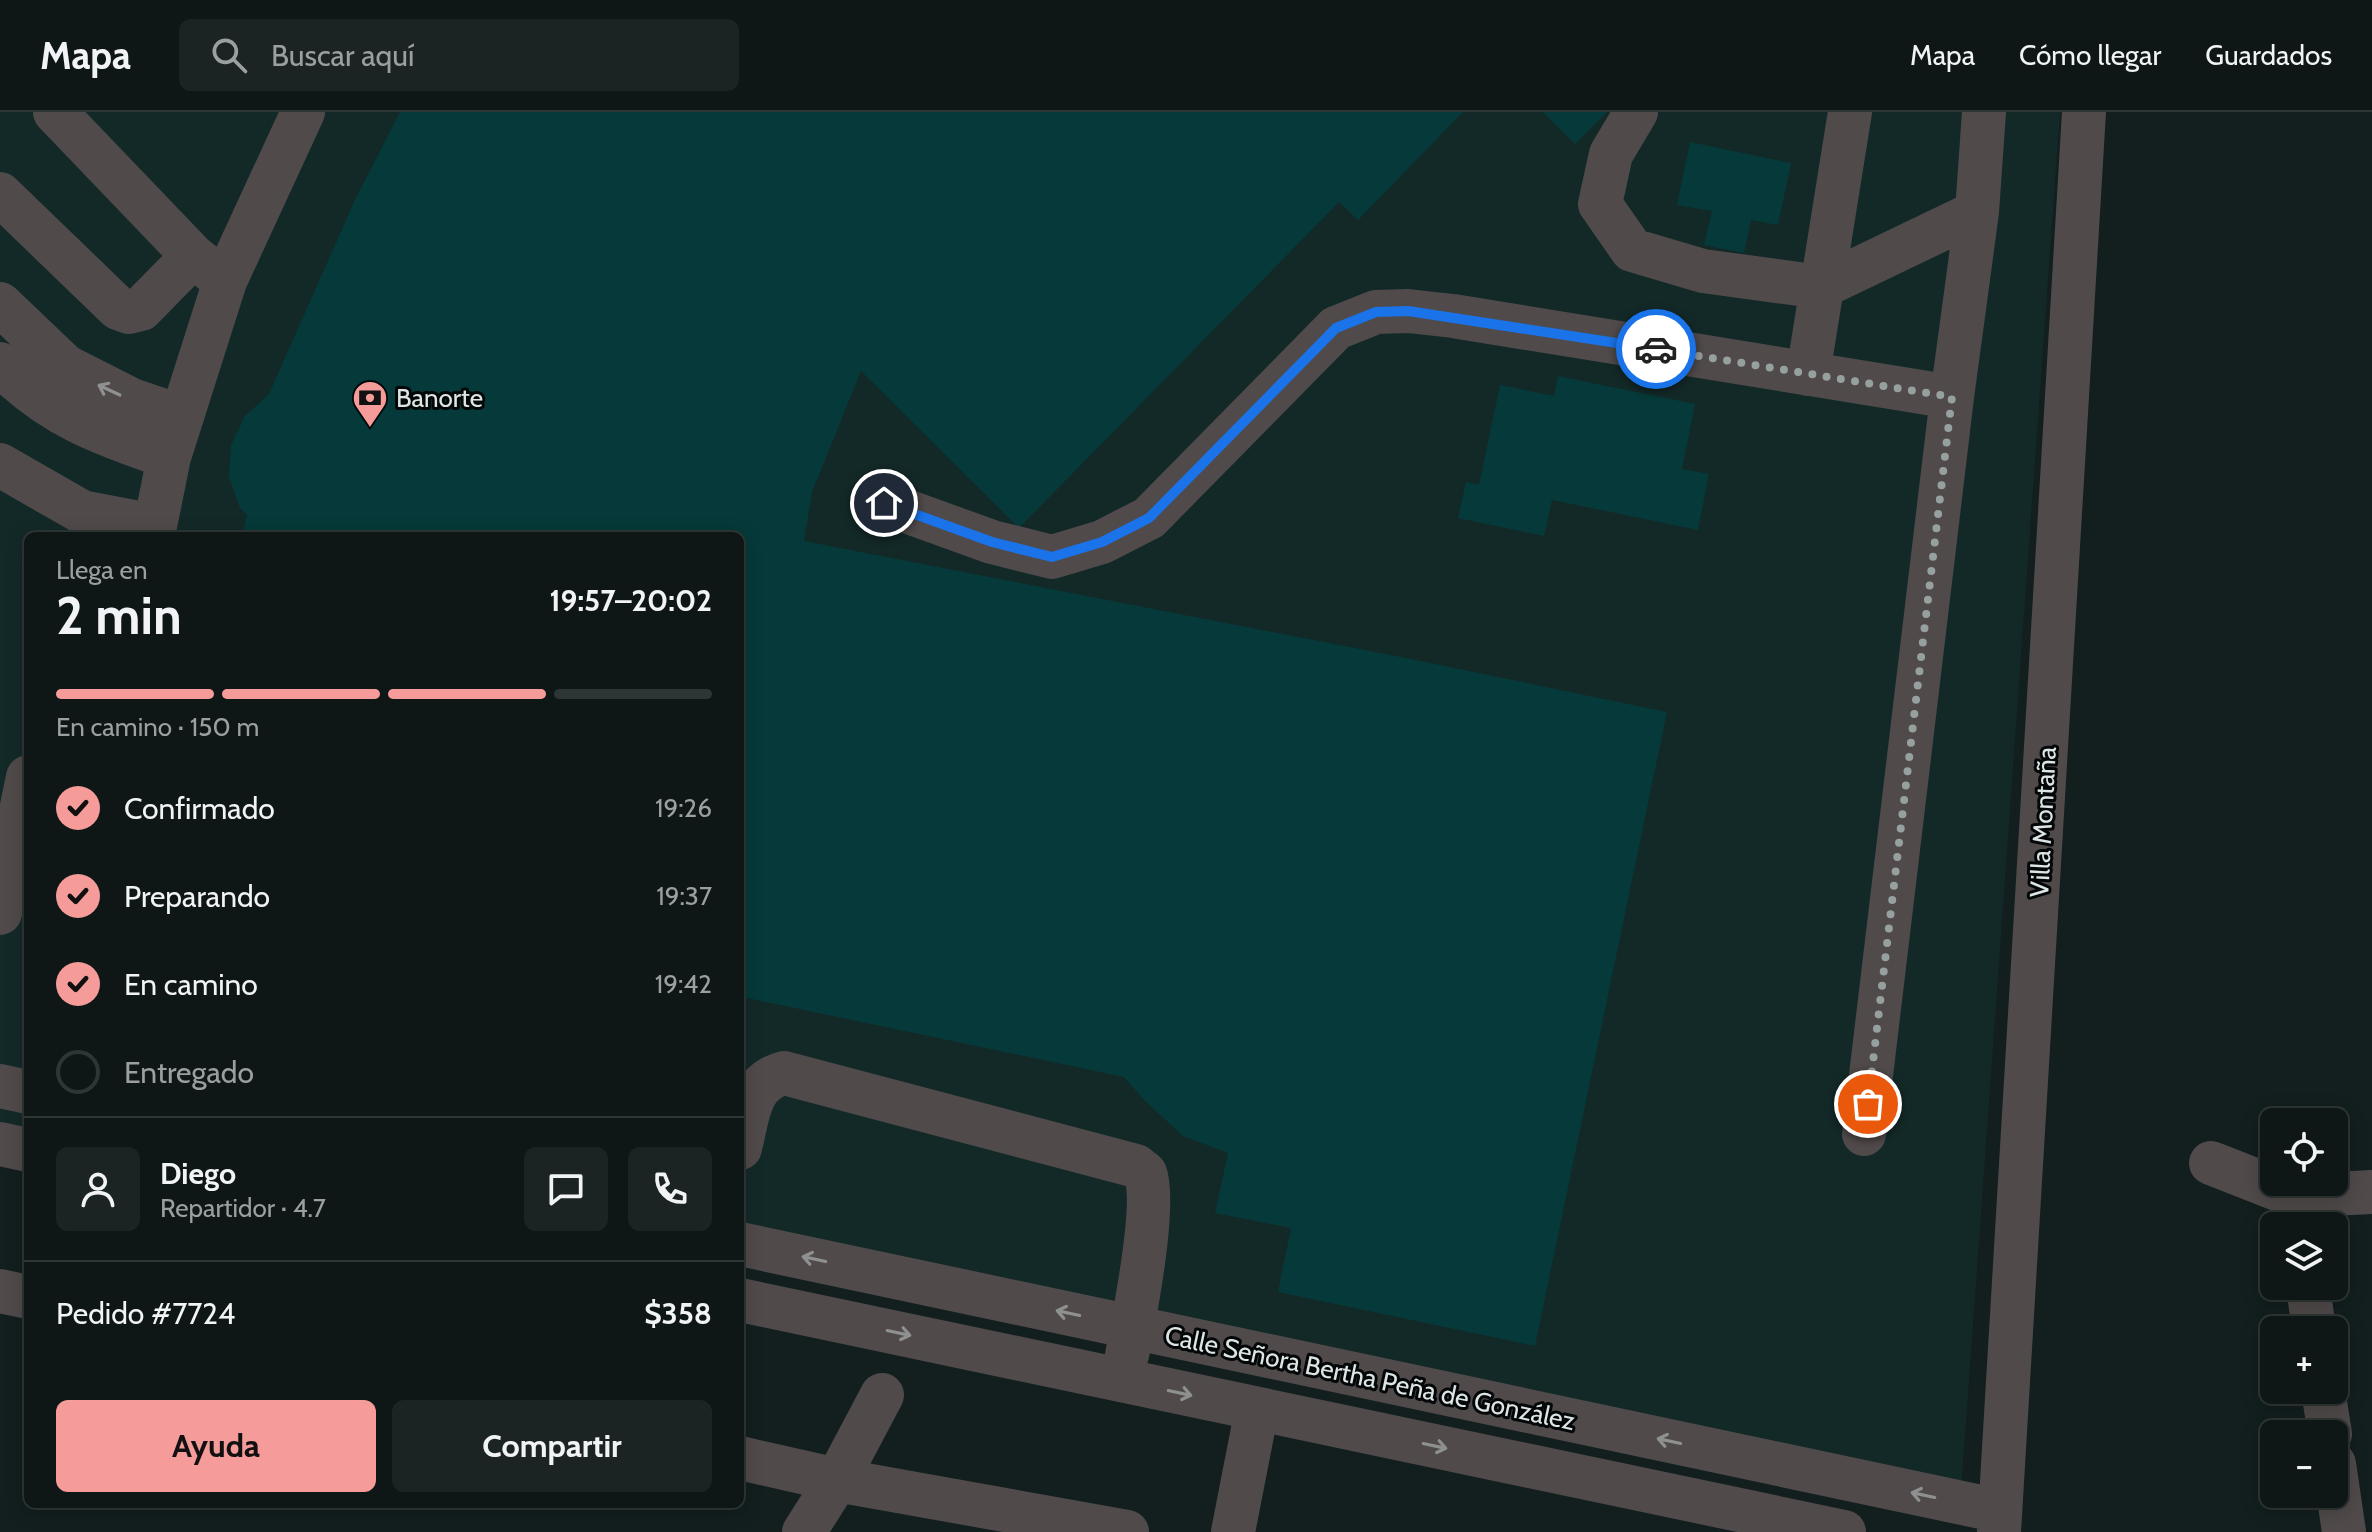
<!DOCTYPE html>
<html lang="es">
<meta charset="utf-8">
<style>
:root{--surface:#0e1716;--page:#1c2423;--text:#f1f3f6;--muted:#9b9fa1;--line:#2e3635;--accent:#f59b99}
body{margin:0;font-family:Cabin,sans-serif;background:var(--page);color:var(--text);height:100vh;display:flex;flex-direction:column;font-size:30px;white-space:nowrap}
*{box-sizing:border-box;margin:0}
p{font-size:26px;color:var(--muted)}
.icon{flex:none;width:44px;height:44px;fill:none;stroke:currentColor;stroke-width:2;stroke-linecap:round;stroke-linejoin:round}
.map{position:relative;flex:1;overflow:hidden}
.sheet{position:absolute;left:24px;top:420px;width:720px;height:976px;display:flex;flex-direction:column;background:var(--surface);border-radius:12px;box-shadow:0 4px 20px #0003,0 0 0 2px var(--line)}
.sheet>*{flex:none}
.controls{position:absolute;left:2260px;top:996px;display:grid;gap:16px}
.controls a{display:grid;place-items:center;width:88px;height:88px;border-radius:12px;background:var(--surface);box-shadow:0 4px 20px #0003,0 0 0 2px var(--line);font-size:40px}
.pin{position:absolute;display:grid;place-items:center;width:68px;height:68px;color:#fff;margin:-34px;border:4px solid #fff;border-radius:50%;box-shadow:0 2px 8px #0007}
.courier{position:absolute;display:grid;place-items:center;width:80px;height:80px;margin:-40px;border:6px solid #1a73e8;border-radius:50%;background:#fff;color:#222;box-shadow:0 2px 10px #0007}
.head em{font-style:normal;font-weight:800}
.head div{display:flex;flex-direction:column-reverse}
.head{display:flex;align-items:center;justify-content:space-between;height:136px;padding:0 32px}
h1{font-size:52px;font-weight:800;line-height:60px}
.bar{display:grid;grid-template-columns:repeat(4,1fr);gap:12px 8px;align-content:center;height:96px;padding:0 32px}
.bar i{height:10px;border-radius:6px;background:var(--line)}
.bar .current{background:var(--accent)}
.bar p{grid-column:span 4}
.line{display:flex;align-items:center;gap:20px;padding:0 32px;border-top:2px solid var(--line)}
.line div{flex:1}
.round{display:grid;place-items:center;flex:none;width:84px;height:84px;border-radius:12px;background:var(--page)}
ol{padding:0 32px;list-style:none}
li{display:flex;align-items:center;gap:24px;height:88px}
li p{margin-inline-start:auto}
li .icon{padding:8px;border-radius:50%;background:var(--accent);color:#111;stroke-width:4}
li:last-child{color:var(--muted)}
li i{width:44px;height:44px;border:4px solid var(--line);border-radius:50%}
.button{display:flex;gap:16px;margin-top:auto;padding:16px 32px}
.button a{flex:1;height:92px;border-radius:12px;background:var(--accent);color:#111;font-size:32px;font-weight:800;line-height:92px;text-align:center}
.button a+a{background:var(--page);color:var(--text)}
header{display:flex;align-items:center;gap:48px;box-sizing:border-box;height:112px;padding:0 40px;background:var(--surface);border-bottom:2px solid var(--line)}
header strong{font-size:38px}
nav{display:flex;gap:44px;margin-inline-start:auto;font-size:28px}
.search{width:560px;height:72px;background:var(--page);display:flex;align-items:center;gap:20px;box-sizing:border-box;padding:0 28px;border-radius:12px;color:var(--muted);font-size:30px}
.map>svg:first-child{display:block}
</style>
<header>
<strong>Mapa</strong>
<div class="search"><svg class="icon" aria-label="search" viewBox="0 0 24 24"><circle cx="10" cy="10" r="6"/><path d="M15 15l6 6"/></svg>Buscar aquí</div>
<nav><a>Mapa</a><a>Cómo llegar</a><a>Guardados</a></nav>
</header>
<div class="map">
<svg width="2372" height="1420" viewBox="0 0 2372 1420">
<rect width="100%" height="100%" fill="#121f1e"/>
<path fill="#132928" d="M0 0H2060L1960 1393 740 1154V424H28V1015L0 1010Z"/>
<path fill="#063939" d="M400 0H1463L1358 108 1339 90 1019 416 861 259 812 380 804 429 1411 547 1667 600 1535 1234 1278 1180 1291 1116 1215 1101 1228 1041 1183 1024 1144 988 1124 965 747 886 740 913V424H242L247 403 240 396 229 365 231 333 245 304 269 282 355 88Z
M1543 0H1607L1575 32Z
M1690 30 1791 51 1778 113 1751 108 1744 141 1704 133 1712 99 1677 93Z
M1558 264 1695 292 1682 357 1709 362 1698 418 1552 388 1544 424 1458 406 1466 370 1479 373 1500 273 1554 284Z"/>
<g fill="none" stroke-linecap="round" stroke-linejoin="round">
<path stroke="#504a4a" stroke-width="44" d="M55 0 193 144 217 163
M1636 0 1611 42 1600 92 1632 138 1703 159 1821 175 1977 100
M0 82 118 196 129 200 141 197 193 144
M0 192 65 254 132 288 182 305
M0 252C51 304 101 322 169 345
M1808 262 1850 0
M0 353 82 400 155 414
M884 391 992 430 1052 445 1102 430 1149 406 1336 216 1376 200 1408 199 1453 204 1952 285
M153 424 169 345 225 169 303 0
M0 801 28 665
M0 974 28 980
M1864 1022 1952 285 1977 100 1984 0
M0 1032 28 1038
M740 1036C748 1005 748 970 784 961L1136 1054 1145 1061C1157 1091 1134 1207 1127 1243
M2211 1051 2295 1084 2372 1080
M740 1132 2000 1399
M2308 1174 2314 1218
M0 1179 28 1185
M740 1188 1844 1420
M2323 1278 2330 1322
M740 1346 837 1368 1127 1420
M2334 1352 2344 1420
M804 1420 837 1368 882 1283
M1233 1420 1257 1297
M1999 1420 2084 0"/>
</g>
<defs><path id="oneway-shaft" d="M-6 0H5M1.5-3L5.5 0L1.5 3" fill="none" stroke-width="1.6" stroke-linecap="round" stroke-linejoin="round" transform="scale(2)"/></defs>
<g stroke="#8f9090">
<use href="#oneway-shaft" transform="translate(109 278) rotate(-155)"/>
<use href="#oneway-shaft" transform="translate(814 1147) rotate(-168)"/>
<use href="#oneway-shaft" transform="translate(1068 1201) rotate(-168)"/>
<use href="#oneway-shaft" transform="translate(899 1221) rotate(12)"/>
<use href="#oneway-shaft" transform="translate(1180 1281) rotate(12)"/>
<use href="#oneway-shaft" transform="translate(1669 1329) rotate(-168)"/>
<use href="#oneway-shaft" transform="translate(1435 1334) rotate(12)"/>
<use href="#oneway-shaft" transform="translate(1923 1383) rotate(-168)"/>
</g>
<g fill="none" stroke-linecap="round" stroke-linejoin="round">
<path stroke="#96a09f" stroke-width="8" stroke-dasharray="0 14.4" d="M1656 237 1952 285 1868 992"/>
<path stroke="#1a73e8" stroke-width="10" d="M884 391 992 430 1052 445 1102 430 1149 406 1336 216 1376 200 1408 199 1656 237"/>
</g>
<defs>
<symbol id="bank-pin" viewBox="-11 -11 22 30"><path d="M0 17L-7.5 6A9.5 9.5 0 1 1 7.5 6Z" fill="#f59b99" stroke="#040707"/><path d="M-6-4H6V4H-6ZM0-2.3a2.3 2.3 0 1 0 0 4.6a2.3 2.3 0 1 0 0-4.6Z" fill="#111"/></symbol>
</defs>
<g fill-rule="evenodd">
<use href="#bank-pin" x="350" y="266" width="40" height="54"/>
</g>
<g text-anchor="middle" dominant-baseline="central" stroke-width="6" stroke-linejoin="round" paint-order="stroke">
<g font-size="26" fill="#dde6e5" stroke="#040707" text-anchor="start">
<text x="396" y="286">Banorte</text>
</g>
<g font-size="26" fill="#dde6e5" stroke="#040707">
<text transform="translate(2043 710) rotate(-87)">Villa Montaña</text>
<text transform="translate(1370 1266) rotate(12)">Calle Señora Bertha Peña de González</text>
</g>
</g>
</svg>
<div class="controls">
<a><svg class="icon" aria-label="locate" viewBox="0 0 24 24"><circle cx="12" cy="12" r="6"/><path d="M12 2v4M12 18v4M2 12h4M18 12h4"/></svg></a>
<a><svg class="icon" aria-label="layers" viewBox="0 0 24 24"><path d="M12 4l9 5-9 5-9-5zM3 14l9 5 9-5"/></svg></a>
<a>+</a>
<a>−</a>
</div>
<div class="pin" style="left:1868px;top:992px;background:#ea580c"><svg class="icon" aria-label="bag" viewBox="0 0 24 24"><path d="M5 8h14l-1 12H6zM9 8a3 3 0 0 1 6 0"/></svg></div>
<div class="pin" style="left:884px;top:391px;background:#1f2937"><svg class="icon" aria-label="home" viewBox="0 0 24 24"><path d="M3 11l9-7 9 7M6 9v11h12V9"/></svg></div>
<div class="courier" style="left:1656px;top:237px"><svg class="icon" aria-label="car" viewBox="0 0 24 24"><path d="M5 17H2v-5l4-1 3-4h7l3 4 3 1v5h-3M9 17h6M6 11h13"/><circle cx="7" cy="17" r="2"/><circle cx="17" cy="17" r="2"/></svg></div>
<section class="sheet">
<div class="head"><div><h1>2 min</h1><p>Llega en</p></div><em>19:57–20:02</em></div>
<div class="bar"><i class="current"></i><i class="current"></i><i class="current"></i><i></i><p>En camino · 150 m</p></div>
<ol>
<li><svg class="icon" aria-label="check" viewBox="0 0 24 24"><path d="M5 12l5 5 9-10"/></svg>Confirmado<p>19:26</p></li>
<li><svg class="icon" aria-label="check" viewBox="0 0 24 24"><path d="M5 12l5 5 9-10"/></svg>Preparando<p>19:37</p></li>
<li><svg class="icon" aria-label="check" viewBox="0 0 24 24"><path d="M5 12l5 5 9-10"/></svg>En camino<p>19:42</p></li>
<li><i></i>Entregado</li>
</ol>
<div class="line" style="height:144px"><a class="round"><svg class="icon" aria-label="person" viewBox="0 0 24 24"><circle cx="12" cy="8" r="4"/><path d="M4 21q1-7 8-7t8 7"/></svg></a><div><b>Diego</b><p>Repartidor · 4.7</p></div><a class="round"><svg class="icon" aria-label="chat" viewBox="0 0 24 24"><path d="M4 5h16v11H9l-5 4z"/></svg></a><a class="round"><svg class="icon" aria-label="phone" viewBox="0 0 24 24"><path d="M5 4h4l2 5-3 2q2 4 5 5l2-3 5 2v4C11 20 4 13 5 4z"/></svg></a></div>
<div class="line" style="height:104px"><div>Pedido #7724</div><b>$358</b></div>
<div class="button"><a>Ayuda</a><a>Compartir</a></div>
</section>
</div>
